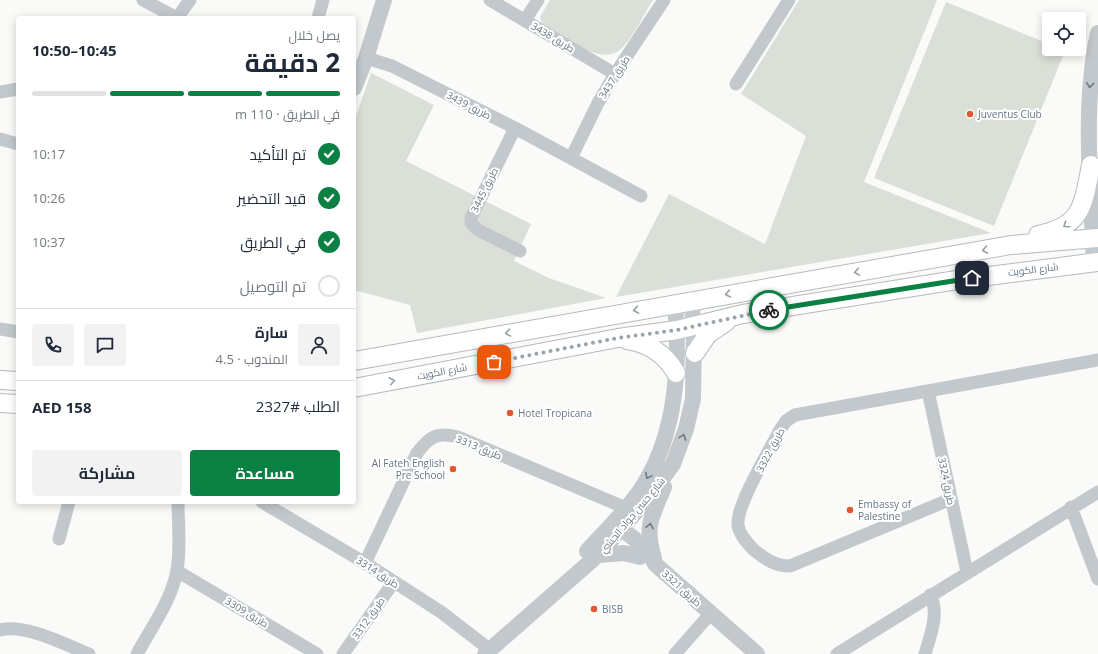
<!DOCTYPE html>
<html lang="ar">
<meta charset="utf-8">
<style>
:root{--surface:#fff;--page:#f2f2f3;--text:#1f2937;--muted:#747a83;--line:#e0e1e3;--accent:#0b8043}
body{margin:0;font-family:"Open Sans",Cairo,sans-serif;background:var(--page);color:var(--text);direction:rtl;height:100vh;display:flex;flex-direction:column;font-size:15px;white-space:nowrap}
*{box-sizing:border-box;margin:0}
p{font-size:13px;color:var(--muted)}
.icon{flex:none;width:22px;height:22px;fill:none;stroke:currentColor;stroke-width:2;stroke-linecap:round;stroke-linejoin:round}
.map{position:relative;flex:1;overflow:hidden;direction:ltr}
.drawer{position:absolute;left:16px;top:16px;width:340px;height:488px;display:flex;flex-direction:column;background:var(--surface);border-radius:4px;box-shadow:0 2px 10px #0003;direction:rtl}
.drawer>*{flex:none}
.controls{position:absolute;left:1042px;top:12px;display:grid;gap:8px}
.controls a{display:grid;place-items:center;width:44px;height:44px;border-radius:4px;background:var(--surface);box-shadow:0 2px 10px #0003;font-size:20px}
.pin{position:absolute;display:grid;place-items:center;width:34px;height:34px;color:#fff;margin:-17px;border-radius:8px;box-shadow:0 2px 6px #0006}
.courier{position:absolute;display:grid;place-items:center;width:40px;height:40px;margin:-20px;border:3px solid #0b8043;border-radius:50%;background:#fff;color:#222;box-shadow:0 1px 5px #0007}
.headline em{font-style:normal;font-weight:700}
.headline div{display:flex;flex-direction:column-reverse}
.headline{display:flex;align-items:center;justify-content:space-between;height:68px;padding:0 16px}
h1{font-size:26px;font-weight:700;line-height:30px}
.bar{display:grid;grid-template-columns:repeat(4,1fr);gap:6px 4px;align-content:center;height:48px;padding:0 16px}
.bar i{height:5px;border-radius:3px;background:var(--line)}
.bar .active{background:var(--accent)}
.bar p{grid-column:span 4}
.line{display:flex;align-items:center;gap:10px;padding:0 16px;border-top:1px solid var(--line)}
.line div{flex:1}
.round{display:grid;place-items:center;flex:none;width:42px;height:42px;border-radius:4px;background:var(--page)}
ol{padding:0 16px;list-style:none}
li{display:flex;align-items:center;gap:12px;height:44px}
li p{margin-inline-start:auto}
li .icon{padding:4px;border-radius:50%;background:var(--accent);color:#fff;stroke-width:4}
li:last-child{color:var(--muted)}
li i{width:22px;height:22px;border:2px solid var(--line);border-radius:50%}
.cta{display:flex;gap:8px;margin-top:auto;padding:8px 16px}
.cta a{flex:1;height:46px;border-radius:4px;background:var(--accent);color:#fff;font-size:16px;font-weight:700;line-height:46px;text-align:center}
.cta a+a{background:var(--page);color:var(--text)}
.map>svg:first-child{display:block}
</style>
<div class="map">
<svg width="1098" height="654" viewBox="0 0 1098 654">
<rect width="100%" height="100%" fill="#fafaf8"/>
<path fill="#dadfd7" d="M550 0H653C644 14 633 38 621 49 601 68 560 34 542 23L540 17Z
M799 0H937L864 182 991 233 616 297 669 194 765 244 806 136 741 94Z
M946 2 1049 44V49L1065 51 994 226 874 178Z
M371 73 434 105 406 161 531 224 514 261 549 278 606 298 417 333 410 305 354 290V122Z"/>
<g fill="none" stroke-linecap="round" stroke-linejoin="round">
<defs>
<path id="secondary" d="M1038 235C1083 226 1083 205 1091 165
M627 340C649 343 665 354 676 373
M695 353 708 334 726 322
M354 361 1011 245 1098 238
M0 380 18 381
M354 388 618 338 677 330 743 314 957 280 1098 262
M0 403 18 404"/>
</defs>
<use href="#secondary" stroke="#b3babf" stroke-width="20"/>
<path stroke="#c3c8cc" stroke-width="13" d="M143 0 177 18
M490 0 615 74
M177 18 190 0
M318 18 323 0
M525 20 538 0
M366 58 392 66 515 128 641 196
M736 84 789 0
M0 92 18 89
M515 128 471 218V223L478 230 520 251
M0 139 18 144
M571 158 598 103 615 74 664 0
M0 329 18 332
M928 391 967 572
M951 499 790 566C775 566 765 559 754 550 747 543 739 534 738 525 736 505 770 450 780 430L786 421 795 415 1098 360
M262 502 365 563 441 612 489 649
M1071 507 1098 579
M59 539 69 502
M365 563 417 453C430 436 437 432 458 437L626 508 633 513
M177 571 317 654
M0 630C24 623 66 645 89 654
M137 654C151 628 172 600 177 570 181 548 178 524 178 502
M343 654 393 583
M675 654 711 613
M837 654 1098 492
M925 654C930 636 940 613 930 595"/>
<path stroke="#c3c8cc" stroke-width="16" d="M354 88 366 58 384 0
M1094 263C1091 187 1082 108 1098 33
M612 528C626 527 649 551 655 564L757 654
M587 551C606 530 628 510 643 486 677 432 680 365 675 303
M598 555 624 553 640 557
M654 558C644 525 652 517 664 487
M485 654 598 555 649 497 673 464 686 429 693 399 694 326 691 300"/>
<use href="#secondary" stroke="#fff" stroke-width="18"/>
</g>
<defs><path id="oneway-chevron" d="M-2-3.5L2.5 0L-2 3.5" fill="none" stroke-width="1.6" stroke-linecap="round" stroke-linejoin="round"/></defs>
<g stroke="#6a7a87">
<use href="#oneway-chevron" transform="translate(1090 85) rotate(95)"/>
<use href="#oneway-chevron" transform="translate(683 437) rotate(-70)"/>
<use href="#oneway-chevron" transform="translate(648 476) rotate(118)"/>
<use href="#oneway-chevron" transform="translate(650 526) rotate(-78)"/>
</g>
<g stroke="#939fa8">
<use href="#oneway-chevron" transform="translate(1066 225) rotate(145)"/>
<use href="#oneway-chevron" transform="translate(985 250) rotate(170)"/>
<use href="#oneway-chevron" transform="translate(857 272) rotate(170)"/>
<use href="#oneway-chevron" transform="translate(728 294) rotate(170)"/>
<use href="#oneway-chevron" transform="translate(636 310) rotate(170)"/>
<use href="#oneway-chevron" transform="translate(508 333) rotate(170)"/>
<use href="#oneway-chevron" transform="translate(392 381) rotate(-11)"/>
</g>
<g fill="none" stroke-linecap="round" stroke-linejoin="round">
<path stroke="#99a4ac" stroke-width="4" stroke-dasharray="0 7.2" d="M494 362 618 338 677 330 769 310"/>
<path stroke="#0b8043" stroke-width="5" d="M769 310 972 278"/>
</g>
<g fill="#e4572e" stroke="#fff" stroke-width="1.5">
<circle cx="970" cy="114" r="4"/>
<circle cx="510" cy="413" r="4"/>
<circle cx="453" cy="469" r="4"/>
<circle cx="850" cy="510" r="4"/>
<circle cx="594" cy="609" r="4"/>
</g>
<g text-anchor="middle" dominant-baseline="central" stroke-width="4" stroke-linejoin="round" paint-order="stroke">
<g font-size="10" fill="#657683" stroke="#fff">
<text transform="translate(553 37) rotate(31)">طريق 3438</text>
<text transform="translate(614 77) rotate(-58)">طريق 3437</text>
<text transform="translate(469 105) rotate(27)">طريق 3439</text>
<text transform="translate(484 190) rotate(-64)">طريق 3445</text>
<text transform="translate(1033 269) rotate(-7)">شارع الكويت</text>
<text transform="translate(442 371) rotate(-11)">شارع الكويت</text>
<text transform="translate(479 447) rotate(22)">طريق 3313</text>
<text transform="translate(770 450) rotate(-62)">طريق 3322</text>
<text transform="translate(947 481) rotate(78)">طريق 3324</text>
<text transform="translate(632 515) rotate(-50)">شارع حسن جواد الجشي</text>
<text transform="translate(378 572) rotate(33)">طريق 3314</text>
<text transform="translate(682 588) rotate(42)">طريق 3321</text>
<text transform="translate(247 612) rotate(31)">طريق 3309</text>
<text transform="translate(368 618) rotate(-55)">طريق 3312</text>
</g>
<g font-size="10" fill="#657683" stroke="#fff" text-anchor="start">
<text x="978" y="114">Juventus Club</text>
<text x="518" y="413">Hotel Tropicana</text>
<text x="445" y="463" text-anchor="end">Al Fateh English<tspan x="445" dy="12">Pre School</tspan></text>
<text x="858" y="504">Embassy of<tspan x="858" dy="12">Palestine</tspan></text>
<text x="602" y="609">BISB</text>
</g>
</g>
</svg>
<div class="controls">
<a><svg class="icon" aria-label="locate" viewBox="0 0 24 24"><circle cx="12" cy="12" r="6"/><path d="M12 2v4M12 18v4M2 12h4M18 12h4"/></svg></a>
</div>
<div class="pin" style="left:494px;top:362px;background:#ea580c"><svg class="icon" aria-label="bag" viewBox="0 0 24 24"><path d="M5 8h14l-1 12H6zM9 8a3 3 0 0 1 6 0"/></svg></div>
<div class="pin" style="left:972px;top:278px;background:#1f2937"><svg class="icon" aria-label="home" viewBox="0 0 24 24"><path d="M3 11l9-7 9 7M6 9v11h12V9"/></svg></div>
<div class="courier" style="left:769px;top:310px"><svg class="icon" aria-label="bike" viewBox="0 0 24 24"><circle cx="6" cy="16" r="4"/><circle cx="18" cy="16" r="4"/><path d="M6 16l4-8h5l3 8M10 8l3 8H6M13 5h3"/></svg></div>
<section class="drawer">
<div class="headline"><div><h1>2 دقيقة</h1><p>يصل خلال</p></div><em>10:45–10:50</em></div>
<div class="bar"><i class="active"></i><i class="active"></i><i class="active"></i><i></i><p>في الطريق · 110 m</p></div>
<ol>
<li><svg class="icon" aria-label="check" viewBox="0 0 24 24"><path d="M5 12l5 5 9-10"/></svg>تم التأكيد<p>10:17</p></li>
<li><svg class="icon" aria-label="check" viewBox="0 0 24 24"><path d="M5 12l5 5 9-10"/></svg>قيد التحضير<p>10:26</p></li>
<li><svg class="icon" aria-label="check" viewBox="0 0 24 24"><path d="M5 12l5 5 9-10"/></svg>في الطريق<p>10:37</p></li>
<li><i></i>تم التوصيل</li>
</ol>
<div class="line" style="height:72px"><a class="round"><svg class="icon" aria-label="person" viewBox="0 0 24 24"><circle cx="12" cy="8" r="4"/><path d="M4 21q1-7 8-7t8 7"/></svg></a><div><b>سارة</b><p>المندوب · 4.5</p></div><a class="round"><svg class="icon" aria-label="chat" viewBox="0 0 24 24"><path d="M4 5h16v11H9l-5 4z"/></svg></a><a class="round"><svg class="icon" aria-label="phone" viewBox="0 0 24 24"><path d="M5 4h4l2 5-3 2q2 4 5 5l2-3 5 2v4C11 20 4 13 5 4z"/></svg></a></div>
<div class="line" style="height:52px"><div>الطلب #2327</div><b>AED 158</b></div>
<div class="cta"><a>مساعدة</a><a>مشاركة</a></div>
</section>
</div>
